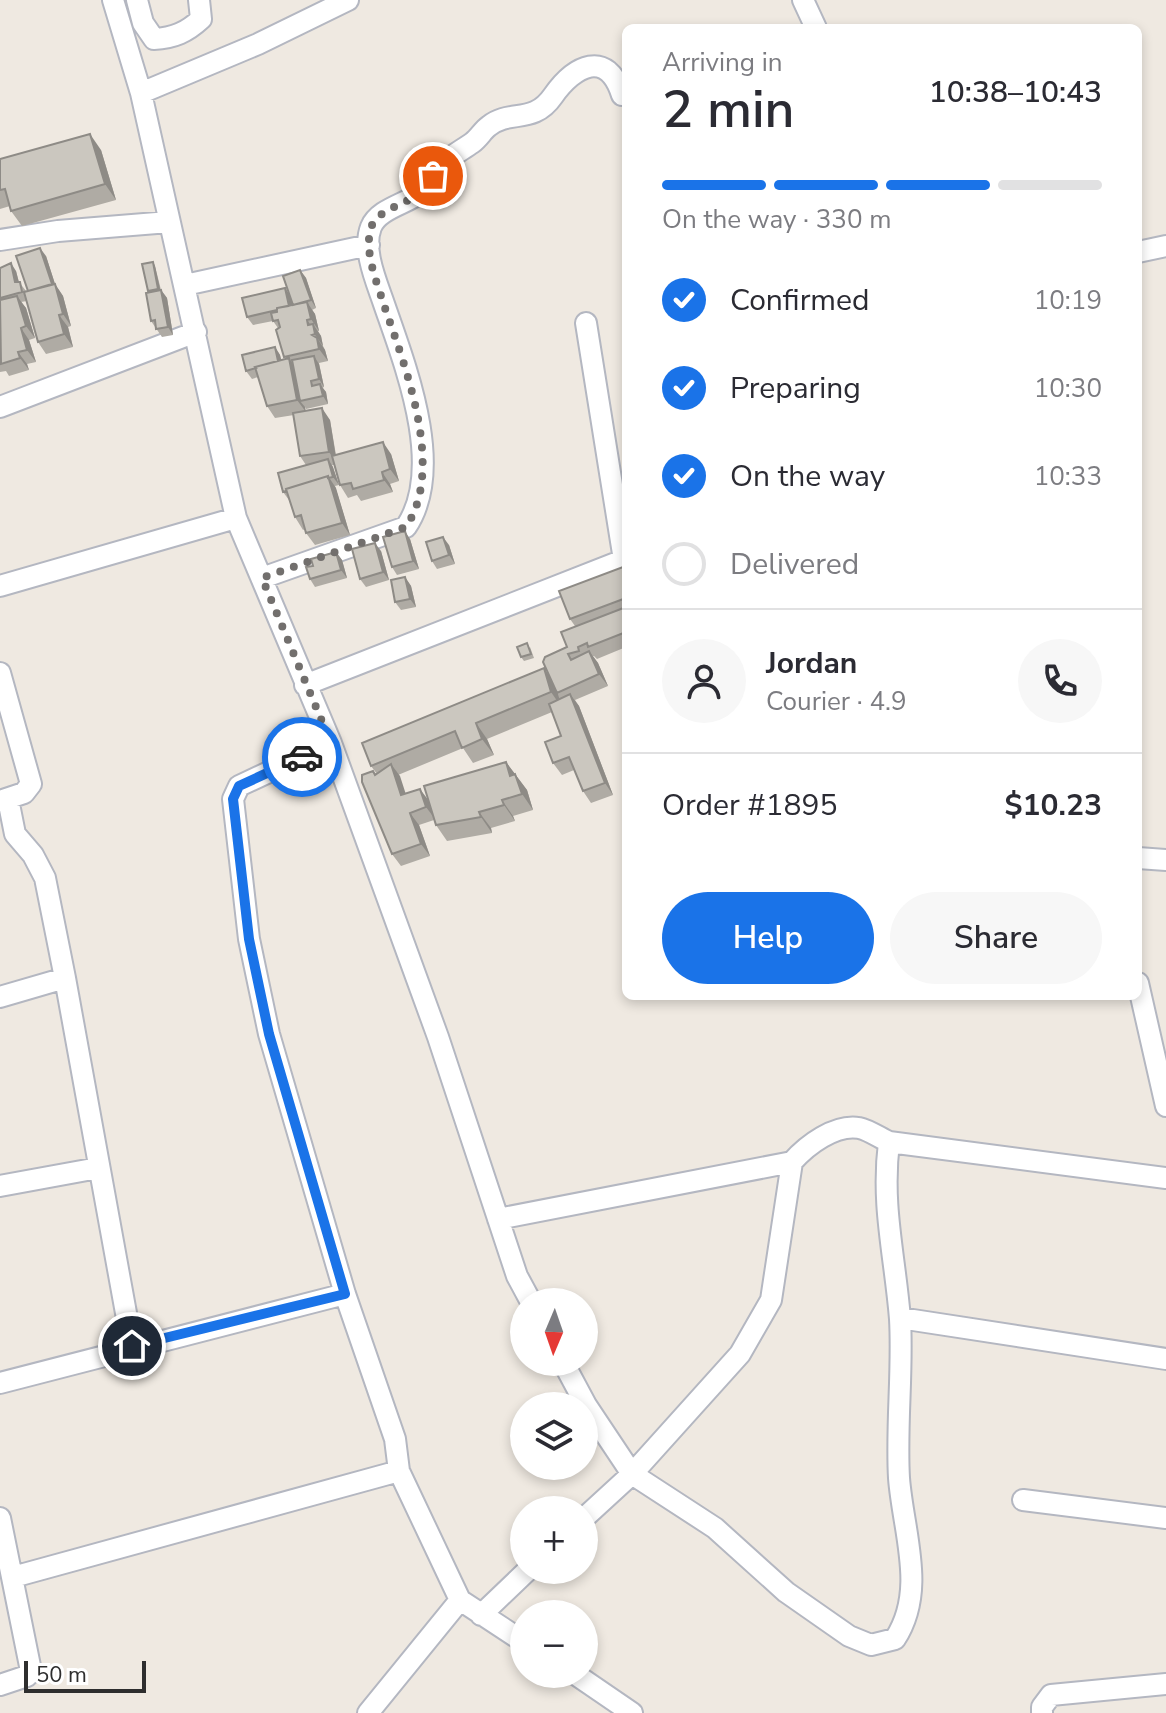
<!DOCTYPE html>
<meta charset="utf-8">
<style>
:root{--surface:#fff;--page:#f7f7f7;--text:#2b2b33;--muted:#7c7c81;--line:#e1e1e2;--accent:#1a73e8}
body{margin:0;font-family:"Nunito Sans",sans-serif;background:var(--page);color:var(--text);height:100vh;display:flex;flex-direction:column;font-size:30px;white-space:nowrap}
*{box-sizing:border-box;margin:0}
p{font-size:26px;color:var(--muted)}
.icon{flex:none;width:44px;height:44px;fill:none;stroke:currentColor;stroke-width:2;stroke-linecap:round;stroke-linejoin:round}
.map{position:relative;flex:1;overflow:hidden}
.drawer{position:absolute;left:622px;top:24px;width:520px;height:976px;display:flex;flex-direction:column;background:var(--surface);border-radius:12px;box-shadow:0 4px 12px #0003}
.drawer>*{flex:none}
.needle{width:52px;rotate:182deg}
.buttons{position:absolute;left:510px;top:1288px;display:grid;gap:16px}
.buttons a{display:grid;place-items:center;width:88px;height:88px;border-radius:50%;background:var(--surface);box-shadow:0 4px 12px #0003;font-size:40px}
.scale{position:absolute;left:24px;bottom:20px;width:122px;box-sizing:border-box;padding-left:8px;border:4px solid #2e2e2e;border-top:0;font-size:22px;line-height:28px;white-space:nowrap;color:#2e2e2e;-webkit-text-stroke:6px #fff;paint-order:stroke}
.pin{position:absolute;display:grid;place-items:center;width:68px;height:68px;color:#fff;margin:-34px;border:4px solid #fff;border-radius:50%;box-shadow:0 2px 8px #0007}
.courier{position:absolute;display:grid;place-items:center;width:80px;height:80px;margin:-40px;border:6px solid #1a73e8;border-radius:50%;background:#fff;color:#222;box-shadow:0 2px 10px #0007}
.summary em{font-style:normal;font-weight:600}
.summary div{display:flex;flex-direction:column-reverse}
.summary{display:flex;align-items:center;justify-content:space-between;height:136px;padding:0 40px}
h1{font-size:52px;font-weight:600;line-height:60px}
.bar{display:grid;grid-template-columns:repeat(4,1fr);gap:12px 8px;align-content:center;height:96px;padding:0 40px}
.bar i{height:10px;border-radius:6px;background:var(--line)}
.bar .on{background:var(--accent)}
.bar p{grid-column:span 4}
.line{display:flex;align-items:center;gap:20px;padding:0 40px;border-top:2px solid var(--line)}
.line div{flex:1}
.round{display:grid;place-items:center;flex:none;width:84px;height:84px;border-radius:42px;background:var(--page)}
ol{padding:0 40px;list-style:none}
li{display:flex;align-items:center;gap:24px;height:88px}
li p{margin-inline-start:auto}
li .icon{padding:8px;border-radius:50%;background:var(--accent);color:#fff;stroke-width:4}
li:last-child{color:var(--muted)}
li i{width:44px;height:44px;border:4px solid var(--line);border-radius:50%}
.primary-button{display:flex;gap:16px;margin-top:auto;padding:16px 40px}
.primary-button a{flex:1;height:92px;border-radius:48px;background:var(--accent);color:#fff;font-size:32px;font-weight:600;line-height:92px;text-align:center}
.primary-button a+a{background:var(--page);color:var(--text)}
.map>svg:first-child{display:block}
</style>
<div class="map">
<svg width="1166" height="1713" viewBox="0 0 1166 1713">
<rect width="100%" height="100%" fill="#efe9e1"/>
<g fill="none" stroke-linecap="round" stroke-linejoin="round">
<defs>
<path id="minor" d="M113 0 141 93 236 518 331 743 438 1037 517 1276 531 1302
M137 0 143 23 154 39C174 38 187 32 201 19L199 0
M803 0 816 28
M141 93 258 44 348 0
M0 240 58 231 169 222
M1138 252 1166 246
M185 285 369 245
M586 323 624 560
M0 407 196 332
M262 578 406 527C446 468 405 365 384 304 377 283 362 250 371 227 378 209 406 204 420 193 429 186 434 173 442 164 451 156 462 150 472 143 479 138 483 130 489 126 510 109 533 125 553 96 574 66 607 48 622 95
M0 586 236 518
M0 673 31 784 24 793 0 801
M305 685 626 559
M1138 858 1166 860
M65 978 132 1346
M1138 983 1166 1106
M0 997 65 978 45 878 33 855 15 834 8 799
M0 1186 98 1168
M498 1219 792 1162
M900 1318 1166 1359
M563 1362 586 1405 632 1474 715 1528 786 1592 849 1636 871 1645 895 1639C927 1590 903 1532 899 1478 896 1425 903 1371 900 1319 895 1256 881 1206 889 1142
M0 1383 345 1294
M399 1471 460 1600 524 1642
M1023 1500 1166 1518
M0 1518 31 1671 27 1676 0 1685
M584 1518 632 1474 740 1354 771 1300 792 1162C807 1145 835 1124 859 1128 869 1130 880 1138 889 1142L1166 1178
M13 1577 399 1471 395 1439 345 1294 269 1034 249 939 233 799 239 786 331 743
M481 1615 528 1570
M575 1674 632 1713
M368 1713 460 1600
M1042 1713V1707L1051 1695 1166 1684"/>
</defs>
<use href="#minor" stroke="#b4b7c1" stroke-width="24"/>
<use href="#minor" stroke="#fff" stroke-width="20"/>
</g>
<path fill="#afaba4" d="M101 150 116 200 22 226 11 211 10 206 0 209V159Z
M46 256 55 284 63 296 71 326 68 327 73 347 46 354 38 342 27 301 21 302 26 308 35 338 29 340 36 362 27 364 29 370 9 376 6 371 0 372V268L16 271 19 282 26 291H28Z
M153 262 155 266 161 290 167 298 173 335 162 337 151 321 149 292Z
M300 270 306 278 316 308 312 310 315 314 319 331H318L321 336 323 346 325 350 328 361 319 363 324 387 322 388 326 392 328 404 306 409 305 407V411L330 420 336 455 391 454 399 481 390 484 393 492 361 501 357 495 348 498 340 485 334 465H332L339 485 335 486 350 535 315 545 306 533 305 529 303 530 295 517 289 500 283 492 306 465 300 456 294 415 275 418 267 406 258 377 252 379 246 371 275 347 280 355 281 360 286 359 278 328 273 321 253 325 247 317 289 293Z
M410 539 419 569 397 575 392 567Z
M449 545 455 564 437 569 432 561Z
M381 551 389 580 366 587 360 579Z
M336 552 342 560 347 578 315 587 310 579 313 566Z
M623 567 626 570V647L597 659 594 656H593L598 663 608 686 575 700 579 706 613 795 591 803 583 791 574 770 562 775 553 763 561 736 552 712 487 739 494 755 473 763 463 748 398 775 405 794 428 800 506 762 527 790 533 810 513 816 515 821 491 828 492 833 447 841 436 825 434 820 419 825 430 856 401 866 392 854 373 771 376 774H377L371 766 549 674 567 647 575 626 570 619Z
M405 577 411 586 416 607 401 610 395 602Z
M530 647 534 658 524 661 521 657Z"/>
<path fill="#8e8b86" d="M90 134 101 150 116 200 105 184Z
M40 248 46 256 55 284 63 296 71 326 63 314Z
M153 262 155 266 161 293 158 289Z
M11 263 16 271 21 291 15 282Z
M300 270 306 278 316 308 311 300Z
M285 288 291 296 295 315 290 307Z
M161 290 167 298 173 335 168 327Z
M17 296 26 308 35 338 26 326Z
M307 302 315 314 319 331 311 319Z
M59 315 68 327 73 347 64 334Z
M307 320 314 330 313 324 321 336 323 346 308 325Z
M21 328 29 340 36 362 27 350Z
M317 338 325 350 328 361 319 349Z
M275 347 280 355 284 371 278 363Z
M18 352 27 364 29 370 20 358Z
M314 356 319 364 324 387 319 379Z
M289 358 297 370 300 401 305 407 306 412 297 400Z
M320 384 326 392 328 404 323 396Z
M322 408 330 420 337 464 329 452Z
M383 442 391 454 399 481 390 469Z
M328 459 333 467 339 485 333 477Z
M382 472 390 484 393 492 384 480Z
M328 476 336 488 350 535 342 523Z
M405 531 410 539 419 569 413 561Z
M443 537 449 545 455 564 449 555Z
M375 543 381 551 389 580 383 572Z
M336 552 342 560 347 578 341 570Z
M405 577 411 586 416 607 410 599Z
M589 651 598 663 608 686 599 674Z
M544 668 555 684 562 708 551 692Z
M570 694 579 706 613 795 605 783Z
M476 723 487 739 494 755 482 739Z
M506 762 527 790 533 810 510 776Z
M391 764 400 776 410 807 401 795Z
M420 789 429 801 435 819 426 807Z
M502 800 513 816 515 821 504 805Z
M479 812 491 828 492 833 481 817Z
M410 813 419 825 430 856 421 844Z"/>
<path fill="#cbc7bf" stroke="#8e8b86" stroke-width="2" d="M90 134 105 184 11 211 5 189 0 190V159Z
M40 248 52 284 28 291 16 256Z
M153 262 158 289 148 291 142 264Z
M11 263 15 282H20L22 292 0 298V268Z
M300 270 311 300 293 305 283 276Z
M55 284 63 314 59 315 64 334 38 342 24 292Z
M285 288 289 306 277 308V310L247 317 242 298Z
M161 290 168 327 156 329 155 320 151 321 146 293Z
M17 296 26 326 21 328 27 350 18 352 20 358 1 364 0 300Z
M307 302 311 319 307 320 308 325 313 324 315 334 312 335 317 338 319 349 284 357 276 330 280 327 278 320 273 321 271 313 277 312V308Z
M275 347 278 361 255 367 256 368 246 371 242 355Z
M314 356 319 379 311 381 312 386 320 384 323 396 300 401 292 360Z
M289 358 297 400 267 406 255 367Z
M322 408 329 452 300 456 293 413Z
M383 442 390 469 382 472 384 480 353 489 351 483 340 485 332 456Z
M328 459 333 477 328 478V476L286 489V491L283 492 278 473Z
M328 476 342 523 306 533 301 515 295 517 286 489Z
M405 531 413 561 392 567 383 537Z
M443 537 449 555 432 561 426 542Z
M375 543 383 572 360 579 352 549Z
M336 552 341 570 310 579 306 567 313 566 311 559Z
M623 567 626 573V598L570 619 559 591Z
M405 577 410 599 395 602 391 580Z
M626 607V632L588 647 587 643 578 647 579 651 568 654 571 660 589 651 599 674 557 693 543 662 545 657 567 647 561 632Z
M527 643 531 654 521 657 517 647Z
M544 668 551 692 476 723 482 739 462 748 455 731 371 766 362 743Z
M570 694 605 783 583 791 569 757 553 763 545 742 561 736 549 704Z
M506 762 510 776 515 774 522 794 502 800 504 805 479 812 481 817 436 825 424 786Z
M391 764 401 795 420 789 426 807 410 813 421 844 392 854 362 782V775L373 771 375 775Z"/>
<g fill="none" stroke-linecap="round" stroke-linejoin="round">
<path stroke="#726f6d" stroke-width="8" stroke-dasharray="0 14.4" d="M302 757 331 743 262 578 406 527C445 469 406 369 385 308 378 285 365 256 370 231 374 209 408 205 422 191 426 187 430 181 433 176"/>
<path stroke="#1a73e8" stroke-width="10" d="M132 1346 345 1294 269 1034 249 939 233 799 239 786 302 757"/>
</g>
</svg>
<div class="buttons">
<a><svg class="needle" viewBox="-14 -14 28 28"><path d="M0-13l5 13h-10z" fill="#e53935"/><path d="M0 13l5-13h-10z" fill="#7c7c81"/></svg></a>
<a><svg class="icon" aria-label="layers" viewBox="0 0 24 24"><path d="M12 4l9 5-9 5-9-5zM3 14l9 5 9-5"/></svg></a>
<a>+</a>
<a>−</a>
</div>
<div class="scale">50 m</div>
<div class="pin" style="left:433px;top:176px;background:#ea580c"><svg class="icon" aria-label="bag" viewBox="0 0 24 24"><path d="M5 8h14l-1 12H6zM9 8a3 3 0 0 1 6 0"/></svg></div>
<div class="pin" style="left:132px;top:1346px;background:#1f2937"><svg class="icon" aria-label="home" viewBox="0 0 24 24"><path d="M3 11l9-7 9 7M6 9v11h12V9"/></svg></div>
<div class="courier" style="left:302px;top:757px"><svg class="icon" aria-label="car" viewBox="0 0 24 24"><path d="M5 17H2v-5l4-1 3-4h7l3 4 3 1v5h-3M9 17h6M6 11h13"/><circle cx="7" cy="17" r="2"/><circle cx="17" cy="17" r="2"/></svg></div>
<section class="drawer">
<div class="summary"><div><h1>2 min</h1><p>Arriving in</p></div><em>10:38–10:43</em></div>
<div class="bar"><i class="on"></i><i class="on"></i><i class="on"></i><i></i><p>On the way · 330 m</p></div>
<ol>
<li><svg class="icon" aria-label="check" viewBox="0 0 24 24"><path d="M5 12l5 5 9-10"/></svg>Confirmed<p>10:19</p></li>
<li><svg class="icon" aria-label="check" viewBox="0 0 24 24"><path d="M5 12l5 5 9-10"/></svg>Preparing<p>10:30</p></li>
<li><svg class="icon" aria-label="check" viewBox="0 0 24 24"><path d="M5 12l5 5 9-10"/></svg>On the way<p>10:33</p></li>
<li><i></i>Delivered</li>
</ol>
<div class="line" style="height:144px"><a class="round"><svg class="icon" aria-label="person" viewBox="0 0 24 24"><circle cx="12" cy="8" r="4"/><path d="M4 21q1-7 8-7t8 7"/></svg></a><div><b>Jordan</b><p>Courier · 4.9</p></div><a class="round"><svg class="icon" aria-label="phone" viewBox="0 0 24 24"><path d="M5 4h4l2 5-3 2q2 4 5 5l2-3 5 2v4C11 20 4 13 5 4z"/></svg></a></div>
<div class="line" style="height:104px"><div>Order #1895</div><b>$10.23</b></div>
<div class="primary-button"><a>Help</a><a>Share</a></div>
</section>
</div>
